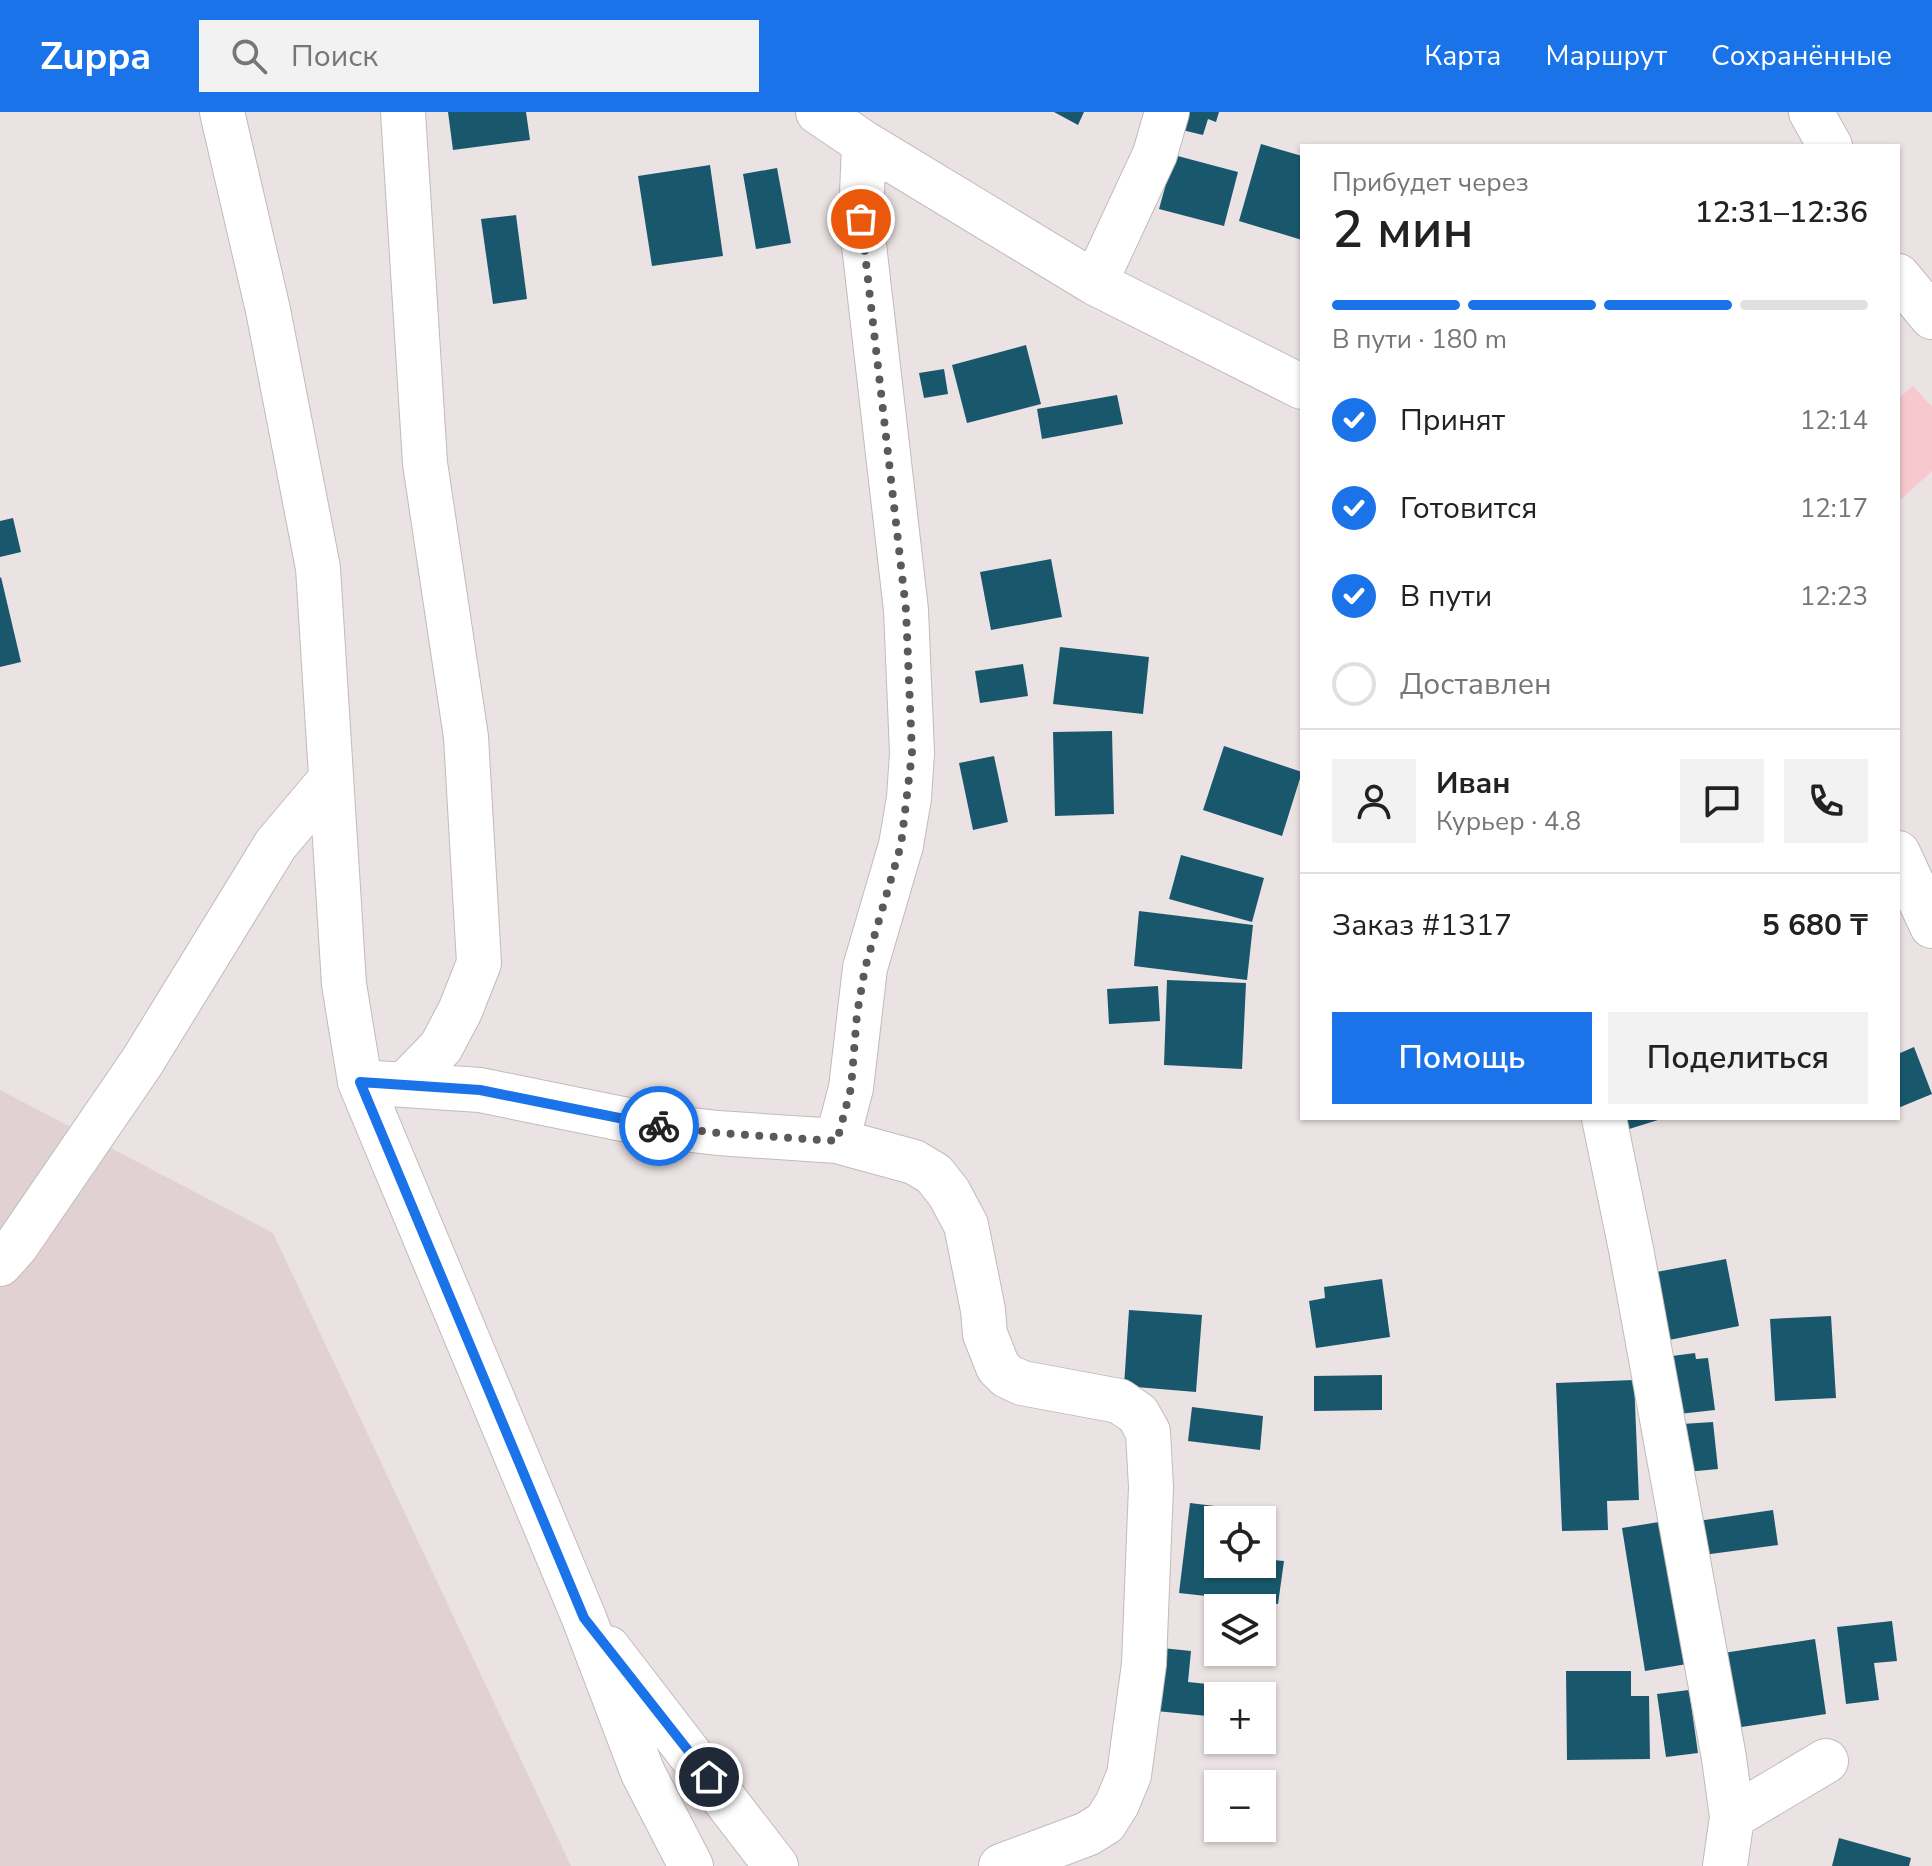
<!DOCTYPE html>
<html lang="ru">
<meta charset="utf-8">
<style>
:root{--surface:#fff;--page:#f2f2f2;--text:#222;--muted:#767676;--line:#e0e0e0;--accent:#1a73e8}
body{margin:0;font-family:"Nunito Sans",sans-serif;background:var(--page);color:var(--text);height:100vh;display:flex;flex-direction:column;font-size:30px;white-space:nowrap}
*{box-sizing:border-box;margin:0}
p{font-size:26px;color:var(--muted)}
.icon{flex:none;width:44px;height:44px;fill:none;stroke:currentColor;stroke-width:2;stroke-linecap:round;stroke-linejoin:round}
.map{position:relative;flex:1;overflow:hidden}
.panel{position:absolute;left:1300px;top:32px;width:600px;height:976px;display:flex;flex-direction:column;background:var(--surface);border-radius:0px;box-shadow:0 2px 6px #0004}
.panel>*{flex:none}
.fabs{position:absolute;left:1204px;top:1394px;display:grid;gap:16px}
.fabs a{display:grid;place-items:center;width:72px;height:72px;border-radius:0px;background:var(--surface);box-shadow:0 2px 6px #0004;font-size:40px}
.pin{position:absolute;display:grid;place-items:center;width:68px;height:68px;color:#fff;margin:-34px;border:4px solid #fff;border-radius:50%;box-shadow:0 2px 8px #0007}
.courier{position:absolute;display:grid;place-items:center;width:80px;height:80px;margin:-40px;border:6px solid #1a73e8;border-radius:50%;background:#fff;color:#222;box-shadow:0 2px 10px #0007}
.summary em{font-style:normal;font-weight:600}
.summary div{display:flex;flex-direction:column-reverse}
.summary{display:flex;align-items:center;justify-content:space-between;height:136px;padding:0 32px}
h1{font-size:52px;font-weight:600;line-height:60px}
.bar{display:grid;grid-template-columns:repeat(4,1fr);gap:12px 8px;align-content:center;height:96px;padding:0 32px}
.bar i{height:10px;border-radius:6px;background:var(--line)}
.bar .on{background:var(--accent)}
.bar p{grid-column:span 4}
.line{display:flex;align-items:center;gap:20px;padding:0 32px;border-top:2px solid var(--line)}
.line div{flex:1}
.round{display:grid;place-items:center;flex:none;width:84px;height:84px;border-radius:0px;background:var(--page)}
ol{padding:0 32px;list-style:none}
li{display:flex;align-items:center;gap:24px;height:88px}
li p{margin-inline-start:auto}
li .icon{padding:8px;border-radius:50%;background:var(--accent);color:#fff;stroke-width:4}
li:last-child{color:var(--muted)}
li i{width:44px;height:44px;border:4px solid var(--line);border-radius:50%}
.primary-button{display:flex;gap:16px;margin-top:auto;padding:16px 32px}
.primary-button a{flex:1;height:92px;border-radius:0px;background:var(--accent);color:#fff;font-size:32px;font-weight:600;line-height:92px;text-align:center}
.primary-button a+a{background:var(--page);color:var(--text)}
header{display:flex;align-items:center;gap:48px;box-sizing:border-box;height:112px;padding:0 40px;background:var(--accent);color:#fff}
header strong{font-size:38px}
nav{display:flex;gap:44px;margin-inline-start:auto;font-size:28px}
.search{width:560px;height:72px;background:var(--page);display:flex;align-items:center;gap:20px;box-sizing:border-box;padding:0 28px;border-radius:0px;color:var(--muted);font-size:30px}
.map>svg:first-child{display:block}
</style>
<header>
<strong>Zuppa</strong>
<div class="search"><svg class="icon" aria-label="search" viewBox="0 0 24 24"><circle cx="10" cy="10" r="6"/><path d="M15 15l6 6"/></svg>Поиск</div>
<nav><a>Карта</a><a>Маршрут</a><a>Сохранённые</a></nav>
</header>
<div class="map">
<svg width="1932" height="1754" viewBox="0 0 1932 1754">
<rect width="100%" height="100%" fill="#ebe2e3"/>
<path fill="#e2d1d3" d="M0 978 273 1121 571 1754H0Z"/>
<path fill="#f7c9cf" d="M1913 274 1932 295V359L1898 390V287Z"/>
<path fill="#19586c" d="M448 0H526L530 28 453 38Z
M1054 0H1084L1078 13Z
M1187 0H1219L1216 10 1208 7 1203 23 1182 18Z
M1261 32 1302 44V128L1239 109Z
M1174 43 1238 60 1224 114 1159 97Z
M710 53 723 144 652 154 638 64Z
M777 56 791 131 756 137 743 62Z
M516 103 527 187 493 192 481 107Z
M1026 233 1041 292 967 311 952 253Z
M944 257 948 282 924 286 919 261Z
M1117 283 1123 312 1042 327 1037 297Z
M13 406 21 440 0 445V409Z
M1051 447 1062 505 991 518 980 460Z
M1 465 21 550 0 555V466Z
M1060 535 1149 545 1143 602 1053 592Z
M1023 552 1028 584 980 591 975 559Z
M1112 619 1114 702 1055 704 1053 620Z
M1224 634 1302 660 1282 724 1203 698Z
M994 644 1008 710 973 718 959 651Z
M1181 743 1264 766 1252 810 1169 787Z
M1139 799 1253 813 1247 868 1134 854Z
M1167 868 1246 871 1242 957 1164 953Z
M1158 874 1160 909 1109 912 1107 877Z
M1914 935 1932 982 1898 996V942Z
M1622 1006H1661V1007L1626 1018Z
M1726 1147 1739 1214 1664 1229 1651 1161Z
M1382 1167 1390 1225 1316 1236 1309 1189 1325 1186 1324 1175Z
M1129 1198 1202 1203 1196 1280 1124 1274Z
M1831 1204 1836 1286 1775 1289 1770 1207Z
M1695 1241 1696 1247 1708 1246 1715 1298 1679 1302 1672 1244Z
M1382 1263V1298L1314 1299V1264Z
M1634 1268 1639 1388 1607 1389 1608 1418 1562 1419 1556 1271Z
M1192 1295 1263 1304 1260 1338 1188 1329Z
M1713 1310 1718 1357 1686 1360 1682 1312Z
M1190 1391 1263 1400V1408H1218V1452H1262V1447L1284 1449 1278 1492 1179 1481Z
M1773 1398 1778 1433 1703 1443 1698 1409Z
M1665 1409 1687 1552 1645 1559 1622 1416Z
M1892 1509 1897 1549 1874 1551 1879 1588 1846 1592 1837 1515Z
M1815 1527 1826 1602 1729 1617 1717 1542Z
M1162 1536 1191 1539 1188 1570 1236 1575 1235 1584H1218V1605L1156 1599Z
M1566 1559H1631V1584H1649L1650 1647 1567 1648Z
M1689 1578 1698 1641 1666 1645 1657 1582Z
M1839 1726 1911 1746 1909 1754H1832Z"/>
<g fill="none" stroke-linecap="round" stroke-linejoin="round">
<defs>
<path id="minor" d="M222 0 268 198 318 456 344 872 360 970 584 1506 643 1661 691 1754
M403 0 425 351 466 625 479 851 460 899 441 935 404 973
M818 0 864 31 1095 171 1302 275
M1811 0 1830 34
M1898 164 1932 205
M1095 171 1155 42 1167 0
M1898 741 1932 814
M360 970 480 978 657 1014 718 1021 837 1029 914 1050 934 1062 949 1081 966 1113 983 1198 985 1222 998 1255 1007 1264 1022 1271 1119 1289 1138 1302 1148 1320 1151 1375 1144 1552 1129 1663 1117 1692 1105 1711 1087 1722 1001 1754
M1604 1006 1631 1137 1724 1646 1732 1705 1725 1754
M837 1029 851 976 865 856 901 733 909 686 912 641 906 498 861 107 864 31
M0 1152 16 1134 142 950 276 732 331 667
M608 1536 776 1754
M1732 1705 1826 1649"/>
</defs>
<use href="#minor" stroke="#c2babb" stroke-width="46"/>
<use href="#minor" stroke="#fff" stroke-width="44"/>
</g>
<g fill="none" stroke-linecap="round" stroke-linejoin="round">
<path stroke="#5d5959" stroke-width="8" stroke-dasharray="0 14.4" d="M659 1014 718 1021 837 1029 851 976 857 902 865 856 901 733 912 641 906 498 861 107"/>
<path stroke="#1a73e8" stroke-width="10" d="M659 1014 480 978 360 970 584 1506 709 1665"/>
</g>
</svg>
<div class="fabs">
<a><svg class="icon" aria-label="locate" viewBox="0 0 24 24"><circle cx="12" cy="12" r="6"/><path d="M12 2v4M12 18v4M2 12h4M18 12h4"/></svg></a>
<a><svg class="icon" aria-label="layers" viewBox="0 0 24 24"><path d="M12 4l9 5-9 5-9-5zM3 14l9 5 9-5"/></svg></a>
<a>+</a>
<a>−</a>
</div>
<div class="pin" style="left:861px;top:107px;background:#ea580c"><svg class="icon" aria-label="bag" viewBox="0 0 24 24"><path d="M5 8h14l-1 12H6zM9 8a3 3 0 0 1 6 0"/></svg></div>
<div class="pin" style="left:709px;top:1665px;background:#1f2937"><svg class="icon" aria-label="home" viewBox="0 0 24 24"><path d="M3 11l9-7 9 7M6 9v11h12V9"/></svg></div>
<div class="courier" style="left:659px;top:1014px"><svg class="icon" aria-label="bike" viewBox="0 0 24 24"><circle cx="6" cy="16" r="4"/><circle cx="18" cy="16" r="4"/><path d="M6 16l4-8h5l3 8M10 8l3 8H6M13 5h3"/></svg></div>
<section class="panel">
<div class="summary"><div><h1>2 мин</h1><p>Прибудет через</p></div><em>12:31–12:36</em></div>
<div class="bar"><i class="on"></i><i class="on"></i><i class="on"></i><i></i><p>В пути · 180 m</p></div>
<ol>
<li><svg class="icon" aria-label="check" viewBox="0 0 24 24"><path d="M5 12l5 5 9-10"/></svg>Принят<p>12:14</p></li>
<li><svg class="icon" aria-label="check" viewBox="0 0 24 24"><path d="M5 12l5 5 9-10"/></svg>Готовится<p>12:17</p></li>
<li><svg class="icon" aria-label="check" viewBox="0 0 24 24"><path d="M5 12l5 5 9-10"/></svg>В пути<p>12:23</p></li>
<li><i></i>Доставлен</li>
</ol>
<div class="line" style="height:144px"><a class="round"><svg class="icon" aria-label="person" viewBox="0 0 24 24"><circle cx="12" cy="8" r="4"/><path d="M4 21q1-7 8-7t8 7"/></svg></a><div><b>Иван</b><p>Курьер · 4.8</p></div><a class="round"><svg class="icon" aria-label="chat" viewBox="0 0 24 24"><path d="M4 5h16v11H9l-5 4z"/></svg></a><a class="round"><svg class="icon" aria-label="phone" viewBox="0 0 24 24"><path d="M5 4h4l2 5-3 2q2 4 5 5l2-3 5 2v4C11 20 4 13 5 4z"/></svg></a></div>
<div class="line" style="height:104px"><div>Заказ #1317</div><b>5 680 ₸</b></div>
<div class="primary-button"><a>Помощь</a><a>Поделиться</a></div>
</section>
</div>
